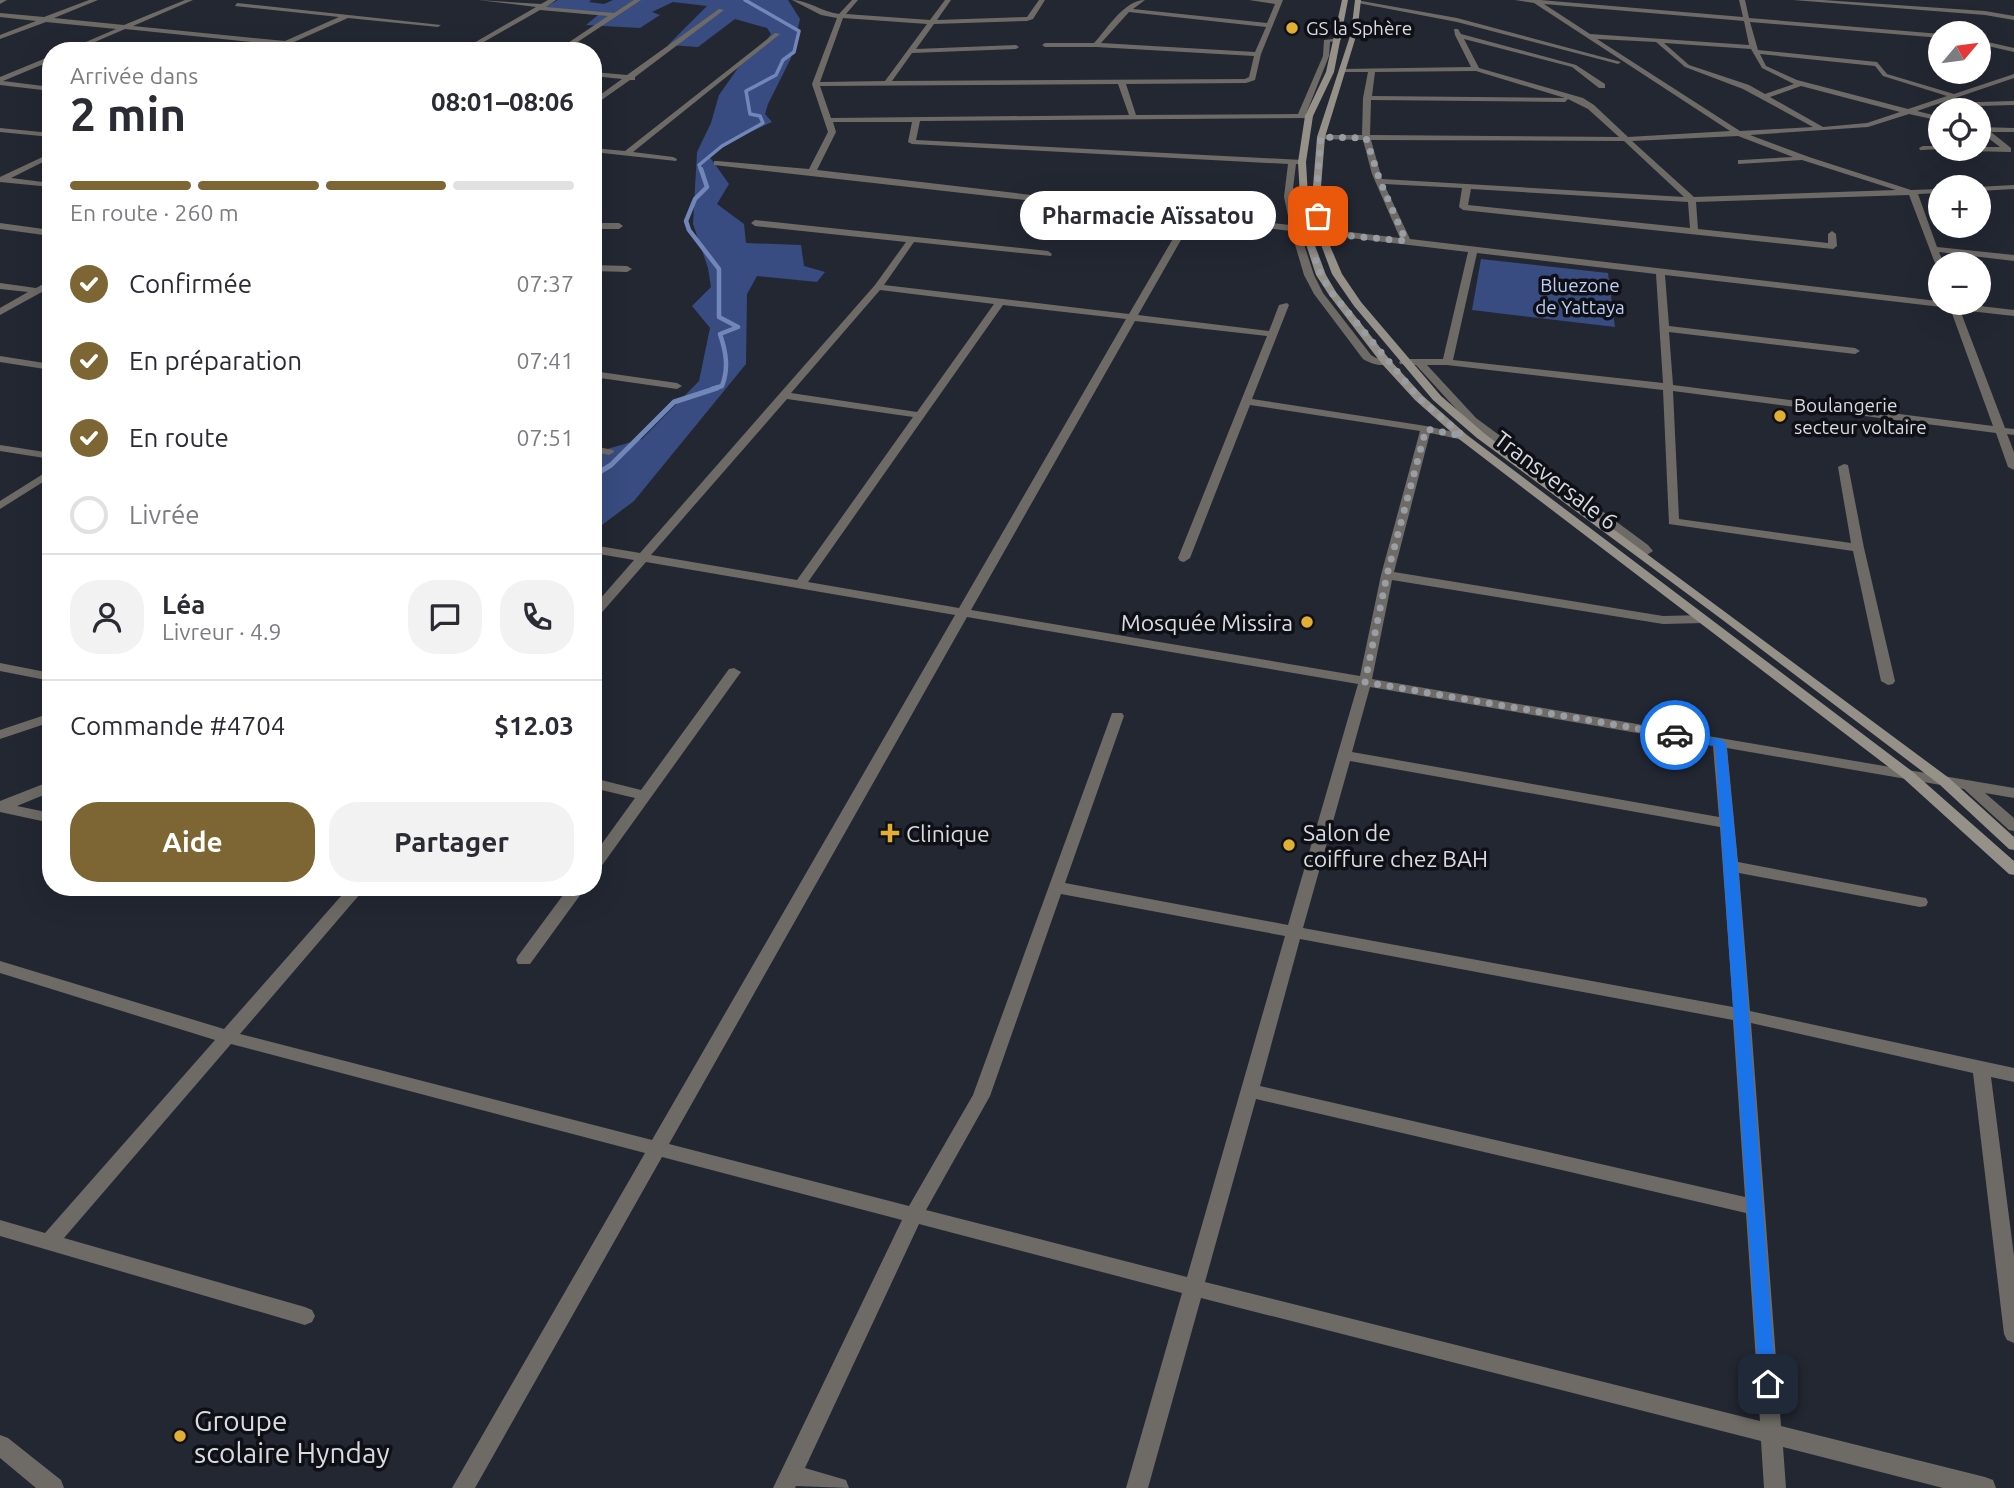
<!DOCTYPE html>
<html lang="fr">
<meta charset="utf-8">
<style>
:root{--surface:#fff;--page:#f2f2f3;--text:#2b2b33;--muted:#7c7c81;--line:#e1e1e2;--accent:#7d6633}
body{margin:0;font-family:Ubuntu,sans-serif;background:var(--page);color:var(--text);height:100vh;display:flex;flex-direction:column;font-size:26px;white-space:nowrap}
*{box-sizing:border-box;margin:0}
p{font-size:23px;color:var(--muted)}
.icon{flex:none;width:38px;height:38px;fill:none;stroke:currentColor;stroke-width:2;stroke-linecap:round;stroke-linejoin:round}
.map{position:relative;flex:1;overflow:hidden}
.drawer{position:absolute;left:42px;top:42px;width:560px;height:854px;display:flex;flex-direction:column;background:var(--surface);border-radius:28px;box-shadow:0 7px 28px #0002}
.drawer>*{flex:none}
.needle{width:46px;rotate:61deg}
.controls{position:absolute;left:1928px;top:21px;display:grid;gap:14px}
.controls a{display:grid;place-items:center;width:63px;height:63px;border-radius:50%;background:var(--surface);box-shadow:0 7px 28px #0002;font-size:35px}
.pin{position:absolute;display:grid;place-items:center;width:60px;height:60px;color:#fff;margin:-30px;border-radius:14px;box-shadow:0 4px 10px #0006}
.courier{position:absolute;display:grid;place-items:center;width:70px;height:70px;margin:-35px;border:5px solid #1a73e8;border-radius:50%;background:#fff;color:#222;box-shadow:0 2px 9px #0007}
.bubble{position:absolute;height:49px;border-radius:24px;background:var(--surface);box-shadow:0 7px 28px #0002;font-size:23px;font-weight:700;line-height:49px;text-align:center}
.overview em{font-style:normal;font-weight:700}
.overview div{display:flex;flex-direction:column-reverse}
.overview{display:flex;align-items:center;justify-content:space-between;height:119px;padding:0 28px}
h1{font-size:46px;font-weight:700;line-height:52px}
.bar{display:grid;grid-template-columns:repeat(4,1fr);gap:10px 7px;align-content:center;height:84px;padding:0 28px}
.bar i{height:9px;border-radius:5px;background:var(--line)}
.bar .selected{background:var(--accent)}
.bar p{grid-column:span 4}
.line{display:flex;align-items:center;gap:18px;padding:0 28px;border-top:2px solid var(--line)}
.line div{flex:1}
.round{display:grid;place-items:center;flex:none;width:74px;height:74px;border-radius:28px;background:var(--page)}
ol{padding:0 28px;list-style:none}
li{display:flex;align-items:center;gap:21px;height:77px}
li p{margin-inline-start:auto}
li .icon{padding:7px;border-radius:50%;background:var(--accent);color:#fff;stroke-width:4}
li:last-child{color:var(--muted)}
li i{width:38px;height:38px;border:4px solid var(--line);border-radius:50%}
.primary-button{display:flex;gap:14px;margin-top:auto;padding:14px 28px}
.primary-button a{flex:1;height:80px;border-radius:28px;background:var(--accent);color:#fff;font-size:28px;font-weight:700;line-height:80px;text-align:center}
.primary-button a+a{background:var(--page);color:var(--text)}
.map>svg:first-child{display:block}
</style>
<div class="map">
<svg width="2014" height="1488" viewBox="0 0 2014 1488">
<rect width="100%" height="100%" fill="#232732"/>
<path fill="#384c81" d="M558 0H591L589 2 604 4 613 0H788L800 19 791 58 768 104 765 114 772 122 737 138 709 156 729 184 717 204 744 224 746 243 801 245 804 266 825 272 817 282 757 276 747 294 746 364 634 501 602 525 593 524V453L642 439 699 381 710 328 692 306 711 287 708 268 693 224 697 152 711 123 719 95 738 68 761 48 771 34 767 28 735 19 698 47 668 45 707 6 673 2 652 12 660 15 640 28 586 25 598 15 541 9Z
M1481 259 1608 273 1615 327 1472 310Z"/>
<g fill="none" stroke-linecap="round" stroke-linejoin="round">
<path stroke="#7287b9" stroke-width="3.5" d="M701 171 699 165 722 146 763 123 760 116 750 114 746 91 776 75 783 60 794 52 799 31 745 0"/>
<path stroke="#7287b9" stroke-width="4.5" d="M701 169 707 187 695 199 686 221 689 230 719 269V317L738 327 720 334C726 352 729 368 722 386L712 389"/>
<path stroke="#7287b9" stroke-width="5" d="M593 476 611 465 674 402 717 388"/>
<path fill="#6e6b66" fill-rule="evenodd" d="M0 0H7L0 4Z
M89 0H98L54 18 124 25 185 0H193L133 26 285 41 339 17 235 6 237 3 441 25 438 27 348 18 294 42 363 51H337L125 29 74 51H65L116 29 46 22 0 39V35L36 21 0 17V13L44 17Z
M478 0 541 4 548 0H556L546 7 614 13 634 0H641L564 51H556L608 16 540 10 468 51H460L536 7Z
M792 0C808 0 822 12 839 14L852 0H858L846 14 930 20 945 0H951L937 20 1027 17 1039 0H1045L1033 19 1027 21 934 24 916 49 1016 45 1019 47 1016 49 912 53 892 81 1245 79 1249 77 1254 56 1096 47H1045L1042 45 1045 43H1094C1107 29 1124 0 1145 0L1133 9 1267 23 1275 4 1249 0H1283L1261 54 1255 80 1246 83 1126 84 1136 115 1298 114 1323 56 1324 40 1341 38V40L1330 42 1329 56 1306 114H1312V118L920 121 916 140 1302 160H1305V164H1296L1292 197 1299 226 1400 238 1372 174 1363 140 1321 139 1317 137 1321 135H1362L1363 98 1368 72H1343L1341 69 1471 67 1455 35 1454 29H1458L1461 34 1576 65 1605 84V88H1599L1572 67 1464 39 1479 68 1583 98 1594 105 1628 137 1730 131 1534 3 1515 0H1540L1743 17 1739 0H1745L1749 18 1941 34V38L1750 22 1758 50 1877 62 1887 74 1954 94 2014 74V78L1917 111 1941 117V121L1909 114 1868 127 1750 135 1809 157 1911 190 1941 189V193L1918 194 1937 247 2014 255V261L1939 252 1944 264H1941V272L1938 271 1909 195 1696 202 1698 229 1828 243V234L1832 231 1836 234 1837 246 1833 249 1463 210 1459 207 1462 188 1384 184 1410 239 2014 310V316L1960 310 2005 428 2014 429V435L2007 434 2014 452V470L2008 467 1996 433 1673 391 1679 519 1851 543 1838 467 1844 464 1848 465 1864 548 1895 681 1893 684 1888 685 1881 681 1853 551 1669 524 1663 390 1447 365H1427L1476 418 1648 545 1653 551 1642 558 1636 554 1640 550 1468 422 1416 365 1400 364 1399 362 1404 359H1443L1468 252 1300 232 1314 275 1323 293 1371 355 1376 358 1390 360 1391 362C1384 368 1371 364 1363 359L1314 294 1304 275 1291 231 1193 219 1138 315 1269 331 1279 305 1287 303 1289 305 1252 399 1426 426 1467 435 1468 437 1463 440 1430 433 1394 572 1663 616 1704 615 1710 619 1704 623 1663 624 1392 580 1372 679 2014 788V798L1985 793 2014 818V831L2009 830 1964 789 1727 748 1738 862 1920 897 1926 898 1928 902 1926 906 1920 907 1739 873 1750 1011 2014 1068V1082L1991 1077 2014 1256V1343L2007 1340 2004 1334 1973 1073 1751 1023 1781 1426 1985 1477 1993 1480 1996 1488H1943L1783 1447 1786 1488H1764L1761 1441 1201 1298 1148 1488H1126L1182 1293 919 1224 805 1468 846 1480 849 1488 796 1486 795 1488H773L902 1220 662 1157 475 1488H452L645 1153 231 1044 64 1238 305 1307 312 1310 315 1316 312 1322 305 1325 0 1236V1220L45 1233 215 1040 0 973V961L224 1029 349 887H366L240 1034 652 1140 955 615 646 562 597 618 593 619V607L634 560 593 553V545L640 553 875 285 906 242 755 226 751 223 755 220 1048 251 1052 254 1051 256 914 242 884 285 1129 314 1185 218 714 165V161H717L809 169 828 132 812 84 837 18 821 15ZM1544 4 1744 21 1749 45 1590 34ZM1129 12 1266 27 1255 52 1101 43ZM843 18 927 24 885 81 820 82ZM1597 39 1656 42 1685 67 1743 89 1813 127 1740 131ZM1664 43 1751 49 1762 68 1794 84 1765 94 1749 85 1689 65ZM1760 54 1875 66 1883 76 1947 96 1908 109 1797 80 1766 66ZM1476 71 1565 98 1372 96 1375 72ZM1118 84 1129 115 831 118 820 86ZM1801 86 1900 112 1867 123 1823 127 1770 97ZM1568 99 1588 109 1619 137 1370 135 1371 100 1565 102ZM833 122H912L908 142 912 144 1288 164 1284 197 1290 225 817 170 836 132ZM1738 136 1793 157 1741 160H1738V164L1802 160 1896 190 1694 197 1632 141ZM1371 140 1624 141 1684 197 1382 179ZM1471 189 1688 202 1690 228 1468 205ZM1477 253 1656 274 1663 383 1453 360ZM1665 275 1950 308 1993 426 1673 385 1669 332 1855 354 1860 351 1855 348 1669 326ZM880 290 994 304 917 412 791 393ZM1003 305 1126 319 959 608 808 582ZM1135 321 1267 336 1178 558 1180 561 1184 562 1190 558 1250 405 1420 431 1381 575 1360 676 971 610ZM787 399 913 417 797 580 651 555ZM967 617 1358 684 1288 925 1065 883 1124 716 1122 713H1112L973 1095 909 1206 669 1144ZM1370 687 1713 746 1719 817 1352 752ZM1350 761 1720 827 1733 1007 1303 928ZM1061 894 1285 936 1187 1277 926 1210 990 1096ZM1300 939 1733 1020 1745 1197 1260 1086ZM1256 1099 1746 1213 1760 1421 1205 1282Z
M1356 0 1457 18 1621 62 1618 64 1457 22 1358 3Z
M1793 0H1823L1985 11 2014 16V20L1985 15Z
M719 9 724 10 635 77V80H630L593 106V100L622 79 593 76V72L627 75Z
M775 33 780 34 633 152 673 157 677 159 676 161 593 152V148L625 151Z
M1979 40 2014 48V52L1979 44Z
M51 56V61L3 81 51 87V91L0 85V77Z
M2014 101V105L1943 107 1939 105 1943 103Z
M1979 127 2014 128V132H1991L2011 148V152L1967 151 1966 149H1979V147H2000L1979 131Z
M0 128 51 133V137L0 132Z
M1923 146H1941V149H1944L1920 150 1919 148Z
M51 153V158L11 178 51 183V187L0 182V177Z
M2014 185V189L1979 191V187H1976Z
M0 223 51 230V236L0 229Z
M593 223H619L623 226 619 229H593Z
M593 265 627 266 632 269 627 272 593 271Z
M51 280V287L0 315V308L28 292 0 289V283L36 288Z
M0 356 51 364V370L0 362Z
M593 371 677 383 682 386 677 389 593 377Z
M0 445 51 453V459L0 451Z
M593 446 613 450 614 452 609 455 593 452Z
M51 469V477L0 509V501Z
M0 663 51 673V681L0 671Z
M734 668 741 672 598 871 593 872V856L635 798 593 788V778L641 790 729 669Z
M51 713V722L0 739V730Z
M51 781V792L17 806 51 813V823L0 812V801Z
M569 887H586L530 964H518L516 960 518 956Z
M0 1435 8 1438 61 1480 64 1488H36L0 1458Z"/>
<path fill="#969188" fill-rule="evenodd" d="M1342 0H1348L1334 72 1313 116 1306 162 1310 232 1326 275 1336 292 1390 360 1423 396 1467 435 1913 772 2014 861V875L2009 874 1903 778 1459 439 1415 400 1382 364 1329 295 1316 275 1302 232 1298 162 1305 116 1326 72Z
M1355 0H1361L1357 33 1325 137 1320 199 1325 234 1342 274 1361 302 1441 396 1485 434 1949 778 2014 837V850L2009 849 1939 784 1720 618 1477 438 1433 400 1354 306 1332 274 1317 234 1312 199 1317 137 1351 33Z"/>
</g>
<path fill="#1a73e8" d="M1675 732 1720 739 1726 743 1738 866 1776 1384 1773 1390 1768 1392 1762 1390 1759 1384 1715 746 1671 738V733Z"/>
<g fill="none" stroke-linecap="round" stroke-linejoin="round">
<path stroke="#999da4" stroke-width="7" stroke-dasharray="0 12.6" d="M1318 216 1316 199 1321 137 1366 138 1380 181 1406 241 1306 232 1321 275 1332 293 1419 398 1463 436 1426 429 1387 575 1365 682 1675 735"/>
</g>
<g fill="#e2af34" stroke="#0e1015" stroke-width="2.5">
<circle cx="1292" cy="28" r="7"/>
<circle cx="1780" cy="416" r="7"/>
<circle cx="1307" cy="622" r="7"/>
<path d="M886.5 822.5h7v7h7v7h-7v7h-7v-7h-7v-7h7z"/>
<circle cx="1289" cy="845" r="7"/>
<circle cx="180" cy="1436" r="7"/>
</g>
<g text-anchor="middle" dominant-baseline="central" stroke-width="7" stroke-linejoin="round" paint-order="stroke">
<g font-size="19" fill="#d8dce2" stroke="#0e1015" text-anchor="start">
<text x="1306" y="28">GS la Sphère</text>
<text x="1794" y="405">Boulangerie<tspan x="1794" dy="22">secteur voltaire</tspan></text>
</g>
<g font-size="19" fill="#bdcef6" stroke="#0e1015">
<text x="1580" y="285">Bluezone<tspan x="1580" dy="22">de Yattaya</tspan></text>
</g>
<g font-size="23" fill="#d8dce2" stroke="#0e1015">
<text transform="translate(1556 480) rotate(37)">Transversale 6</text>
</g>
<g font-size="23" fill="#d8dce2" stroke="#0e1015" text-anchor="start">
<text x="1293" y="622" text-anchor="end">Mosquée Missira</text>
<text x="1303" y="832">Salon de<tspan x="1303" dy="26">coiffure chez BAH</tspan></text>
<text x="906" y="833">Clinique</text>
</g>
<g font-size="28" fill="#d8dce2" stroke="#0e1015" text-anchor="start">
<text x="194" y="1420">Groupe<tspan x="194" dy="32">scolaire Hynday</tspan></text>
</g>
</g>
</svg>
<div class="controls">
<a><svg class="needle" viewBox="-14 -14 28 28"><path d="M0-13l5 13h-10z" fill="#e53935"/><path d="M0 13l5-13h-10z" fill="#7c7c81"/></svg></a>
<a><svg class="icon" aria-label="locate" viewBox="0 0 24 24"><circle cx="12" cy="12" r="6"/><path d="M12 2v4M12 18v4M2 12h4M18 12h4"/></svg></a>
<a>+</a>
<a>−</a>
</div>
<div class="pin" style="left:1318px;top:216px;background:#ea580c"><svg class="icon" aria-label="bag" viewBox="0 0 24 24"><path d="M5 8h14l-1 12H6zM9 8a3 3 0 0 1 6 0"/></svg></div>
<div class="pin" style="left:1768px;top:1384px;background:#1f2937"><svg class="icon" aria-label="home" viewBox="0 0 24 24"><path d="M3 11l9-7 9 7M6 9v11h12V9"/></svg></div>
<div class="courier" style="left:1675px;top:735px"><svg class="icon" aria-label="car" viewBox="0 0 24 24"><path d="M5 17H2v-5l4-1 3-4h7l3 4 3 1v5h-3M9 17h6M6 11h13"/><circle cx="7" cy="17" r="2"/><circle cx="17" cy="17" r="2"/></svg></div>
<div class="bubble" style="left:1020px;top:191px;width:256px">Pharmacie Aïssatou</div>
<section class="drawer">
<div class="overview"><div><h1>2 min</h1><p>Arrivée dans</p></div><em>08:01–08:06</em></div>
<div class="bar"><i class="selected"></i><i class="selected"></i><i class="selected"></i><i></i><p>En route · 260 m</p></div>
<ol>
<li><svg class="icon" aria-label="check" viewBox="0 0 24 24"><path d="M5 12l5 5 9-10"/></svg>Confirmée<p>07:37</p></li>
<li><svg class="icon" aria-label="check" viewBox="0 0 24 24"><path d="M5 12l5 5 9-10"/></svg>En préparation<p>07:41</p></li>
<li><svg class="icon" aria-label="check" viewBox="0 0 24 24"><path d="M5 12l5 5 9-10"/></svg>En route<p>07:51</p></li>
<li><i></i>Livrée</li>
</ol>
<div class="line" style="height:126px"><a class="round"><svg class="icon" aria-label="person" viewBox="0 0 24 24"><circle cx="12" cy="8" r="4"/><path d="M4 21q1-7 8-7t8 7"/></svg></a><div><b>Léa</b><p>Livreur · 4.9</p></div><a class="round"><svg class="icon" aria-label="chat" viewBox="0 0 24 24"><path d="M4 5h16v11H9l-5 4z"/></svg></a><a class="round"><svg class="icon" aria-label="phone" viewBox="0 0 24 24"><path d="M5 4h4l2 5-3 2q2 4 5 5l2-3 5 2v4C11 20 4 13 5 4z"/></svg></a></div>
<div class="line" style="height:91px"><div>Commande #4704</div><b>$12.03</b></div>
<div class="primary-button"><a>Aide</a><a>Partager</a></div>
</section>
</div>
